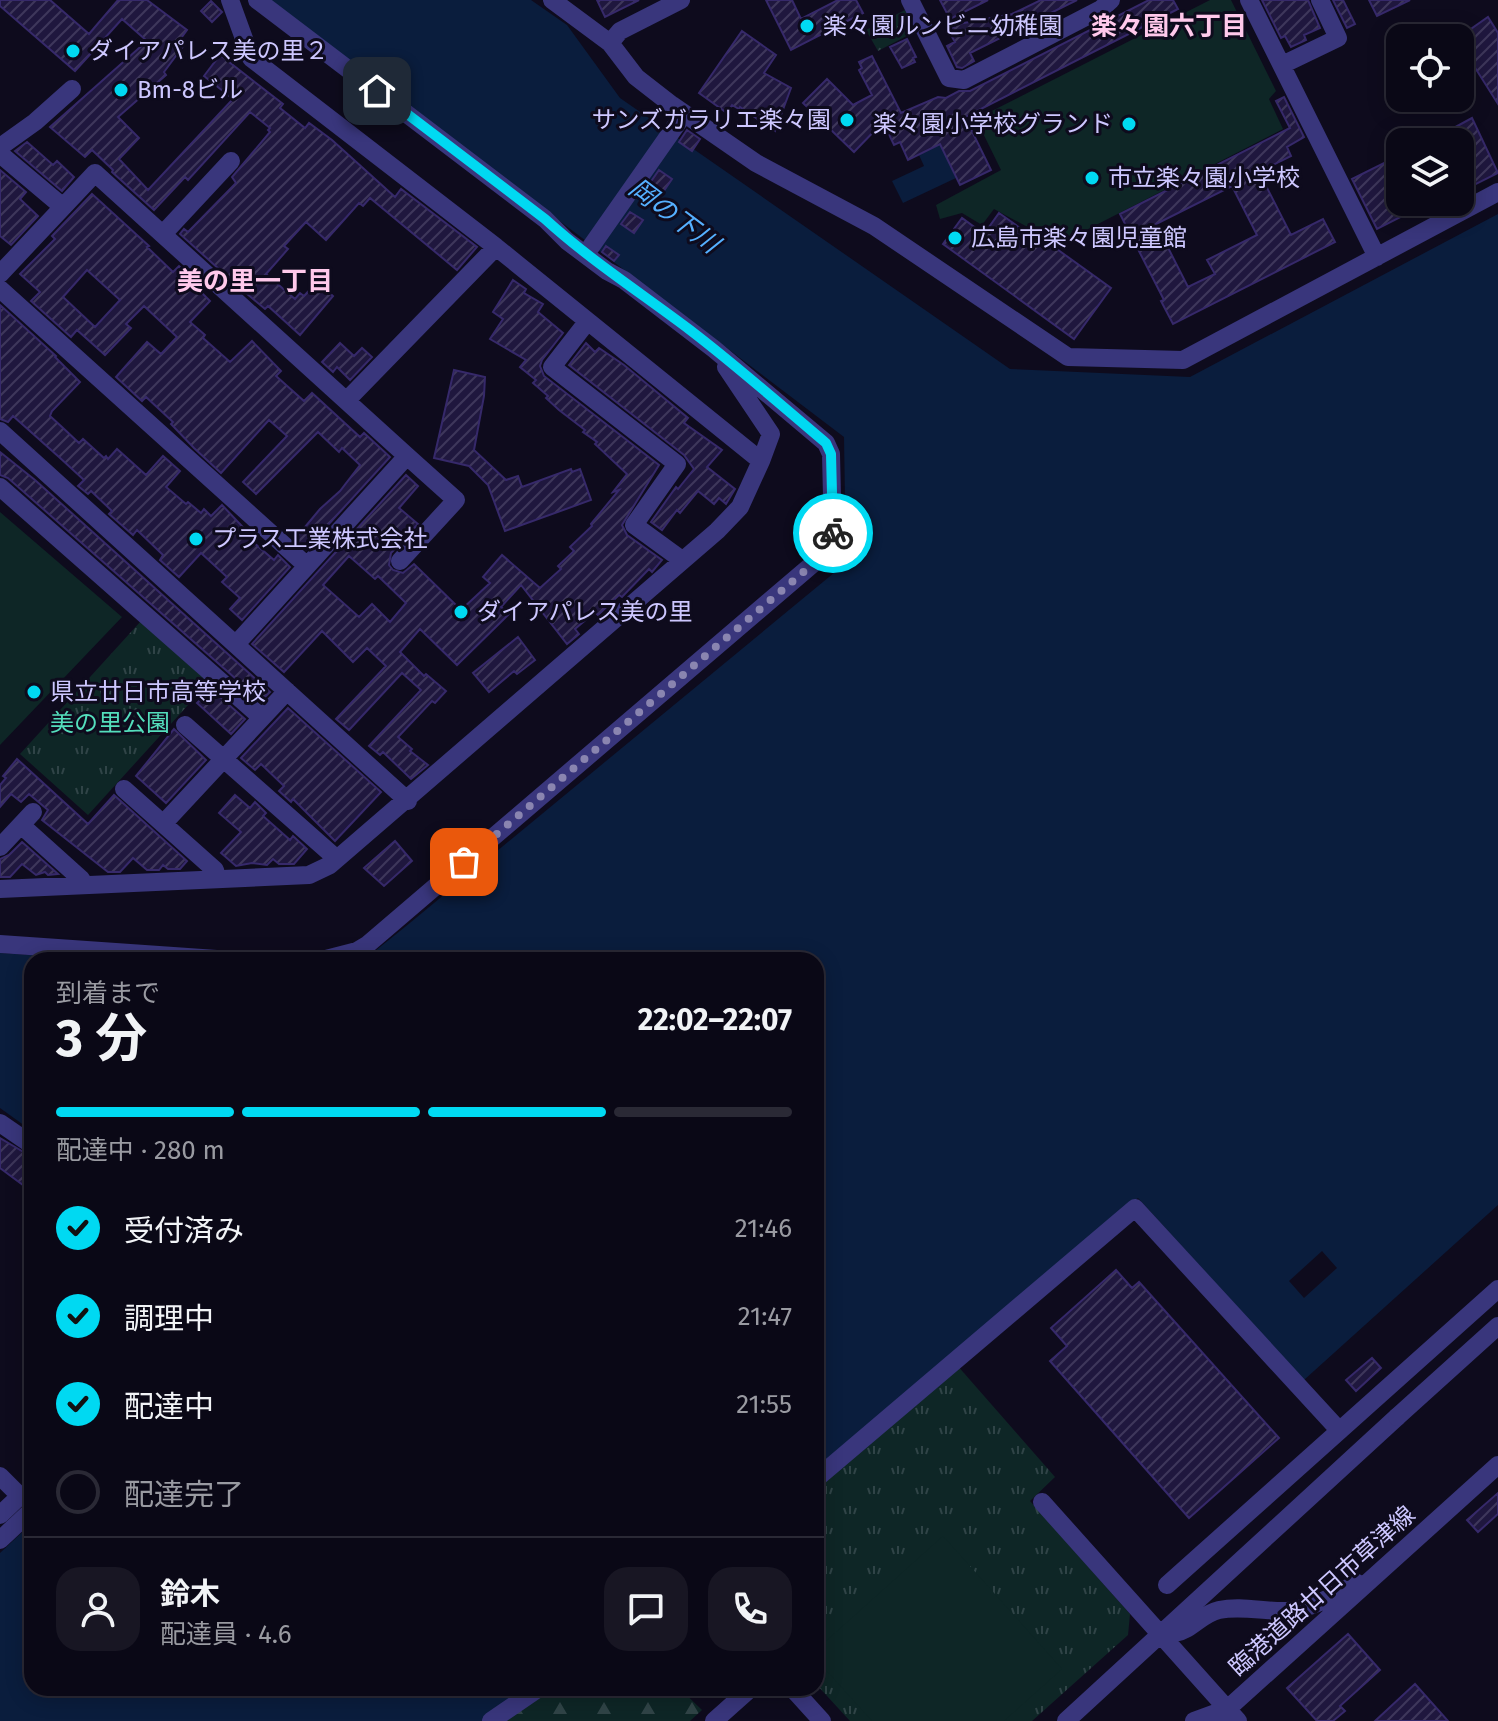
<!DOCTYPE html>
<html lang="ja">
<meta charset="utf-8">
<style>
:root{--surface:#0a0816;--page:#181623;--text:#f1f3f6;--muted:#999aa1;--line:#2a2935;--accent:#00d9f2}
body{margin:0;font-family:"Fira Sans","Noto Sans JP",sans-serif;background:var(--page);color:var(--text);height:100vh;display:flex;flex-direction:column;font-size:30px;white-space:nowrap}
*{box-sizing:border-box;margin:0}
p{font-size:26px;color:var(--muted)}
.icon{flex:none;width:44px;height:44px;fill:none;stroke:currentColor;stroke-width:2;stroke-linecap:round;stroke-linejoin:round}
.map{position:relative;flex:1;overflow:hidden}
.drawer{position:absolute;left:24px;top:952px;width:800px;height:744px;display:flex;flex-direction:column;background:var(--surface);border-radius:24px;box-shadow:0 4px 20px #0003,0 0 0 2px var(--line)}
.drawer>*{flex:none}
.fabs{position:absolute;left:1386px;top:24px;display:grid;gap:16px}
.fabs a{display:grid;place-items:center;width:88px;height:88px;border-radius:16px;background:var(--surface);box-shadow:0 4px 20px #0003,0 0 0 2px var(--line);font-size:40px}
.pin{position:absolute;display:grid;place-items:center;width:68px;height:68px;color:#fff;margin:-34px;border-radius:16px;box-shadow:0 4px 12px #0006}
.courier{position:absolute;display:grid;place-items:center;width:80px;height:80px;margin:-40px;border:6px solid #00d9f2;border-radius:50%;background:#fff;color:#222;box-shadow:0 2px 10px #0007}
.headline em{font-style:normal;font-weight:700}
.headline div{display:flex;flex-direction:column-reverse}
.headline{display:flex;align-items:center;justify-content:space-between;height:136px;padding:0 32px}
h1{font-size:52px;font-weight:700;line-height:60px}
.bar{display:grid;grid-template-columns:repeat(4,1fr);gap:12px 8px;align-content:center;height:96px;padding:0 32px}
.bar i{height:10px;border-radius:6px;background:var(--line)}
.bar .current{background:var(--accent)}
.bar p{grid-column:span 4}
.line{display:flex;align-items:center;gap:20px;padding:0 32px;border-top:2px solid var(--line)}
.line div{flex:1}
.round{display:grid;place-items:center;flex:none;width:84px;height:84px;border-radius:24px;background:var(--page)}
ol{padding:0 32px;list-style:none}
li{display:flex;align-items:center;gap:24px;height:88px}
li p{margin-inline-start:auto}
li .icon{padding:8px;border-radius:50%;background:var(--accent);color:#111;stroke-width:4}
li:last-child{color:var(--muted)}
li i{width:44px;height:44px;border:4px solid var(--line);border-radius:50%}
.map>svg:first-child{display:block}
</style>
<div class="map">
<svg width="1498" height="1721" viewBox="0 0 1498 1721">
<defs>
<pattern id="forest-firs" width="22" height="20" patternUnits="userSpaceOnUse" patternTransform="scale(2)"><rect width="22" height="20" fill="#0e2626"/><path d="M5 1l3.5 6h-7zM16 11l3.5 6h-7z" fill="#304447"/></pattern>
<pattern id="park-tufts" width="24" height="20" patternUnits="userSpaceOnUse" patternTransform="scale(2)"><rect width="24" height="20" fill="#0e2626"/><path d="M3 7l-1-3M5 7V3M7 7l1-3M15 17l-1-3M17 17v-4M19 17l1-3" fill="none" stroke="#304447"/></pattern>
<pattern id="building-hatch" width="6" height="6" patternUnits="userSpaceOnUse" patternTransform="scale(2)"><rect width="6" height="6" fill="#1f173e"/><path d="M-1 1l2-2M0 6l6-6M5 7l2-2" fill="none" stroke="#3e375b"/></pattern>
</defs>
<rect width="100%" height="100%" fill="#0e0b1d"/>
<path fill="url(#forest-firs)" d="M549 1688H679L702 1710 690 1721H502Z"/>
<path fill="url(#park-tufts)" d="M905 10 916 31 878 51 866 30Z
M141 621 209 682 88 815 20 754Z
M956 1364 1055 1477 1030 1501 1130 1614 1128 1635 1032 1721H850L816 1684V1484Z"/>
<path fill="#0e2626" d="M1210 0H1231L1276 91 1269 99 1283 129 1059 244 994 209 982 225 962 213 940 219 936 205 1001 170 976 119Z
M0 512 122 617 0 745Z
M943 1536 1062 1669 1004 1721H872L816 1659V1650Z"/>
<path fill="#0a1d3d" d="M269 0H531L567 25 620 98 1010 369 1190 377 1498 214V1205L1304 1380 1138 1198 816 1475V960H349L370 955 405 927 846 563 844 437Z
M940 144 956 178 903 203 892 181 924 166 919 155Z
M0 953 105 960H32V1131L0 1108Z
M32 1523V1688H531L482 1721H0V1553Z"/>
<path fill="#0e0b1d" d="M1322 1251 1337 1268 1304 1298 1289 1281Z"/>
<path fill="url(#building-hatch)" stroke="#36296a" stroke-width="2" fill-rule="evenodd" d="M0 0H50L89 34 118 0H147L187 30 179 41 184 45 164 72 166 75 118 117 139 138 119 159 148 190 233 99 204 76 220 55 283 104 280 108 305 128 309 123 332 140 395 197 401 189 477 247 457 270 370 198 363 206 359 203 326 240 306 222 284 246 288 249 266 274 295 299 300 293 304 296 317 282 333 296 300 335 268 306 265 309 240 288 180 234 184 229 188 232 236 183 232 177 270 132 268 130 270 128 250 112 188 180 185 177 154 210 112 172 113 170 92 150 85 157 50 127 147 41 122 19 75 71 0 6Z
M597 0H639L605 17Z
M766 0H792L801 19 838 0H856L863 13 791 50Z
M940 0H988L950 19Z
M1041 0H1077L970 53 974 61 962 68 957 67 947 46 955 42 948 30 954 27 953 25 1012 14Z
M1149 0H1173L1178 9 965 117 991 170 960 185 940 144 908 160 900 142 894 145 883 122 854 152 803 103 827 79 853 105 872 95 859 70 862 68 859 62 872 56 901 113 938 97 946 98 959 91H970Z
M1262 0H1308L1320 28 1304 35 1306 40 1291 47 1285 36 1281 38Z
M1333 0H1343L1355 24 1347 28Z
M1369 0H1410L1377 16Z
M211 1 222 12 212 22 201 11Z
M1488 17 1498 33V104L1460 44V38H1458Z
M742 31 776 55 764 73 791 88 775 131 740 107 739 109 732 105 727 113 699 93Z
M907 39 916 57 913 58 915 62 902 68 890 47Z
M1284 97 1304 137 1287 147 1291 156 1259 172 1291 235 1323 219 1335 242 1173 324 1161 301 1164 300 1120 214 1290 128 1276 101ZM1232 186 1257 235 1207 260 1215 274 1188 287 1156 224Z
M1472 118 1498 173 1460 192V142H1428Z
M687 130 700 139 692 151 679 142Z
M27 142 53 165 57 161 74 177 62 191 15 151Z
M1400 155V202H1430L1377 229 1352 179Z
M0 170 26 192 20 199 38 216 11 245 0 236Z
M659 170 672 179 663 192 650 183Z
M92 194 149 246 147 247 173 272 179 266 190 275 187 278 210 301 190 322 205 335 203 338 230 362 252 341 281 371 276 376 304 401 312 393 360 437 364 433 390 457 306 549 295 539 320 509 340 491 360 465 342 448 339 452 318 432 256 494 243 482 287 436 269 420 221 473 194 448 171 424 173 422 146 397 142 401 116 377 147 342 161 354 177 337 144 306 126 324 131 328 105 355 77 330 71 337 31 301 40 292 20 274 55 239 52 236ZM87 270 120 300 95 327 63 297Z
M630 212 643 220 634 233 621 224Z
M999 213 1027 233 1029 229 1111 288 1074 339 943 244 962 218 984 234Z
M606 246 619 255 614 261 602 252Z
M513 280 526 289 524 293 543 304 538 312 563 333 542 360 540 366 544 376 659 465 622 525 627 535 662 560 652 572 649 569 622 597 619 595 598 615 595 612 575 629 579 634 567 644 521 585 501 607 509 614 457 665 420 629 400 652 424 676 426 674 446 691 435 703 432 701 398 737 412 749 410 751 428 765 411 779 383 752 380 755 369 746 421 690 402 673 349 730 336 719 386 666 367 648 353 662 322 631 284 672 252 644 406 475 418 486 399 508 418 524 391 553 389 565 393 570 403 573 414 564 461 610 490 583 483 577 502 555 540 588 561 569 558 566 574 551 570 547 592 526 591 524 619 490 613 492 627 474 595 444 597 442 583 432 585 430 559 410 546 398 548 396 533 383 536 380 520 367 526 360 490 339 503 319 493 312ZM349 556 375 579 378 576 406 603 390 622 372 604 359 617 323 585Z
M0 305 56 356 55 357 80 382 52 411 50 416 62 427 79 443 83 439 104 458 106 456 108 459 117 449 146 475 163 456 180 471 166 487 186 504 188 502 201 513 204 509 211 516 222 505 255 540 253 542 274 560 278 555 290 567 242 620 230 609 240 598 222 582 227 577 201 553 179 577 160 560 163 555 137 530 133 535 109 514 112 511 91 491 88 494 78 486 84 480 59 457 13 416 8 422 0 419Z
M340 343 354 356 362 348 372 357 350 380 337 367 333 372 322 362Z
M586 343 595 352 599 348 624 365 688 418 684 423 722 450 707 467 735 489 726 504 719 498 714 504 698 491 680 513 677 510 662 530 651 522 676 487 678 489 694 469 684 455 569 365Z
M454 370 485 377 484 396 474 450 506 480 518 476 522 487 571 469 572 472 580 469 591 500 505 531 488 485 469 466 434 458Z
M0 452 35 480 270 692 261 701 8 478 0 475Z
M518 637 535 660 517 674 514 671 489 692 473 673Z
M211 689 245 719 231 734 197 703Z
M288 708 381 792 335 841 293 799 291 802 279 791 284 786 261 764 255 770 241 758Z
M174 729 206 760 166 803 136 776Z
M17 759 88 824 114 795 187 861 180 869H168L163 865 159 870H147L133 858 120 872H108L42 820 48 810 29 794 21 802 11 794 0 807V785L6 778 3 776Z
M235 795 250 808 255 802 266 813 263 816 290 840 293 836 307 849 294 864H279L273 859 267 865 252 863 236 866 221 853 241 832 219 813Z
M395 841 412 861 384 886 364 868Z
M22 842 58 874 48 875 45 872 36 875 22 864 10 877H0V859L9 855Z
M0 1138 32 1157V1172L23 1185 0 1168Z
M1116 1270 1132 1288 1139 1282 1279 1438 1189 1518 1050 1361 1067 1346 1051 1328Z
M1372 1358 1381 1368 1356 1391 1346 1380Z
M1498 1493V1514L1478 1532 1467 1520Z
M1348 1634 1380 1670 1340 1706 1345 1711 1333 1721H1317L1287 1688Z
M1415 1684 1448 1721H1375Z"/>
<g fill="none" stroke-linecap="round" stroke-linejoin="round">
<path stroke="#39367c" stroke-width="18" d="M257 0 545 219 567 241 607 271 624 280 714 349 826 443 831 454 833 540 828 551 367 945 357 951 322 960
M552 0 610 43 636 77 672 105 756 163 874 226 1068 357 1183 360 1498 192
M910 0 949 78 964 80 1101 9 1111 0
M1249 0 1377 257
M610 43 620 31 681 0
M1282 65 1338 38 1320 0
M0 147 35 122 72 89
M0 154 63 207
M163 234 231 161
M590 248 679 121
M0 274 95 173 407 456 237 643
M0 289 306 565
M587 322 552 367 677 464 634 525 682 560
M726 367 771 434 761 461
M347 400 496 247
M0 431 408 801
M0 487 261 717
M400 561 456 500 407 456
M185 725 337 859
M124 789 215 870 217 879
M163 824 287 691
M21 825 81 879 85 885
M0 847 33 812
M0 889 309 875 330 865 717 531 740 507 761 461 496 247 251 58 230 0
M0 944 231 960
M0 1123 32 1145
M0 1476 20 1496 0 1515
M816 1479 1135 1208 1338 1429
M1042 1502 1238 1721
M0 1540 32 1510
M1167 1585 1498 1289
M1175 1633C1192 1630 1201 1614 1219 1610 1242 1605 1264 1612 1287 1611 1312 1609 1335 1595 1357 1583
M792 1688 822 1721
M491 1721 539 1688
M714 1721 751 1688
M1066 1721 1397 1417
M1194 1721 1224 1710
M1214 1721 1498 1465"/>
<path stroke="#39367c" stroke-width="18" d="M1397 1417 1498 1326"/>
</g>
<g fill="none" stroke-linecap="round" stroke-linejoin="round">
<path stroke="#8a85b0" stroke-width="8" stroke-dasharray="0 14.4" d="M464 862 828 551 832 545 833 533"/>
<path stroke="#00d9f2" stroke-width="10" d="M377 91 545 219C590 260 641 293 690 330 737 366 781 405 826 443L831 454 833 533"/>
</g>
<g fill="#00d9f2" stroke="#0e0b1d" stroke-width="3">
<circle cx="807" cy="26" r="8"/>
<circle cx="73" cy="51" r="8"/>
<circle cx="121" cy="90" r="8"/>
<circle cx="847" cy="120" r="8"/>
<circle cx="1129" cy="124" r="8"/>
<circle cx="1092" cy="178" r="8"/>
<circle cx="955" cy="238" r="8"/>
<circle cx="196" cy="539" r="8"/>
<circle cx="461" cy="612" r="8"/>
<circle cx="34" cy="692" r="8"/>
</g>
<g text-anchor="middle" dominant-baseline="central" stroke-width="6" stroke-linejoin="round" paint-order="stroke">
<g font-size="24" fill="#cdc7ff" stroke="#0e0b1d" text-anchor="start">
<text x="823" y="26">楽々園ルンビニ幼稚園</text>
<text x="89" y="51">ダイアパレス美の里２</text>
<text x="137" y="90">Bm-8ビル</text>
<text x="831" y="120" text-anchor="end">サンズガラリエ楽々園</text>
<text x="1113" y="124" text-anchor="end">楽々園小学校グランド</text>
<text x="1108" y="178">市立楽々園小学校</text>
<text x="971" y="238">広島市楽々園児童館</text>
<text x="212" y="539">プラス工業株式会社</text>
<text x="477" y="612">ダイアパレス美の里</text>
<text x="50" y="692">県立廿日市高等学校</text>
</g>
<g font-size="24" fill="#54debc" stroke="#0e0b1d">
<text x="110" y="723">美の里公園</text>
</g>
<g font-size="24" fill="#cdc7ff" stroke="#0e0b1d">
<text transform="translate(1322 1591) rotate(-42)">臨港道路廿日市草津線</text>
</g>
<g font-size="26" font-weight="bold" fill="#ffc9eb" stroke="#0e0b1d">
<text x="1169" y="26">楽々園六丁目</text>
<text x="255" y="281">美の里一丁目</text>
</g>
<g font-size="26" font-style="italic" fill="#55b0ff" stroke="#0e0b1d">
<text transform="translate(674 216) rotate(37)">岡の下川</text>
</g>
</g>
</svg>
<div class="fabs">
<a><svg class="icon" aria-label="locate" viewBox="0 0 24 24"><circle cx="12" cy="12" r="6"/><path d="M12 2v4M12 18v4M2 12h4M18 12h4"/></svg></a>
<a><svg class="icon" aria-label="layers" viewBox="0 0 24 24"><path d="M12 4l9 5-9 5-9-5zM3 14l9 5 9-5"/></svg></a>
</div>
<div class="pin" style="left:464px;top:862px;background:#ea580c"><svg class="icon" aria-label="bag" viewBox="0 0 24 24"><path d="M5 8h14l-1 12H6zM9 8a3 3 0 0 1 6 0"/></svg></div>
<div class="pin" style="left:377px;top:91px;background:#1f2937"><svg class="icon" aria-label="home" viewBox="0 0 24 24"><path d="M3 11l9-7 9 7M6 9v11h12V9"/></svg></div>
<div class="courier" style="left:833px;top:533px"><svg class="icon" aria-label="bike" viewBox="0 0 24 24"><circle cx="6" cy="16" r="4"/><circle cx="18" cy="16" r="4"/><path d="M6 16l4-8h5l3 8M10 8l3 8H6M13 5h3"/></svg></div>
<section class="drawer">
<div class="headline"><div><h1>3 分</h1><p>到着まで</p></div><em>22:02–22:07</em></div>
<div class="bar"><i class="current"></i><i class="current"></i><i class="current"></i><i></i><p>配達中 · 280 m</p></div>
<ol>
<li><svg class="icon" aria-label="check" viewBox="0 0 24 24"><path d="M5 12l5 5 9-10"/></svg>受付済み<p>21:46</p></li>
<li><svg class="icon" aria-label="check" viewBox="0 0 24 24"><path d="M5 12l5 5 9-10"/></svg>調理中<p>21:47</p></li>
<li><svg class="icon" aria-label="check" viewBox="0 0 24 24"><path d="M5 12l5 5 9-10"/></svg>配達中<p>21:55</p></li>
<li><i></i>配達完了</li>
</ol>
<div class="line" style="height:144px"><a class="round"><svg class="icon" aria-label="person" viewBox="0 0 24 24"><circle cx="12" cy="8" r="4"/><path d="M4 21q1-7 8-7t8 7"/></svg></a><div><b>鈴木</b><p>配達員 · 4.6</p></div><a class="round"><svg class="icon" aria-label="chat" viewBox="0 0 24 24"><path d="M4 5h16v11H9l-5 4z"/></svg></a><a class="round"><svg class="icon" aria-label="phone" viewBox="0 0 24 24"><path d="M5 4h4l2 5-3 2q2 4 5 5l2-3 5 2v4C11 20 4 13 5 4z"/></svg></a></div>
</section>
</div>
